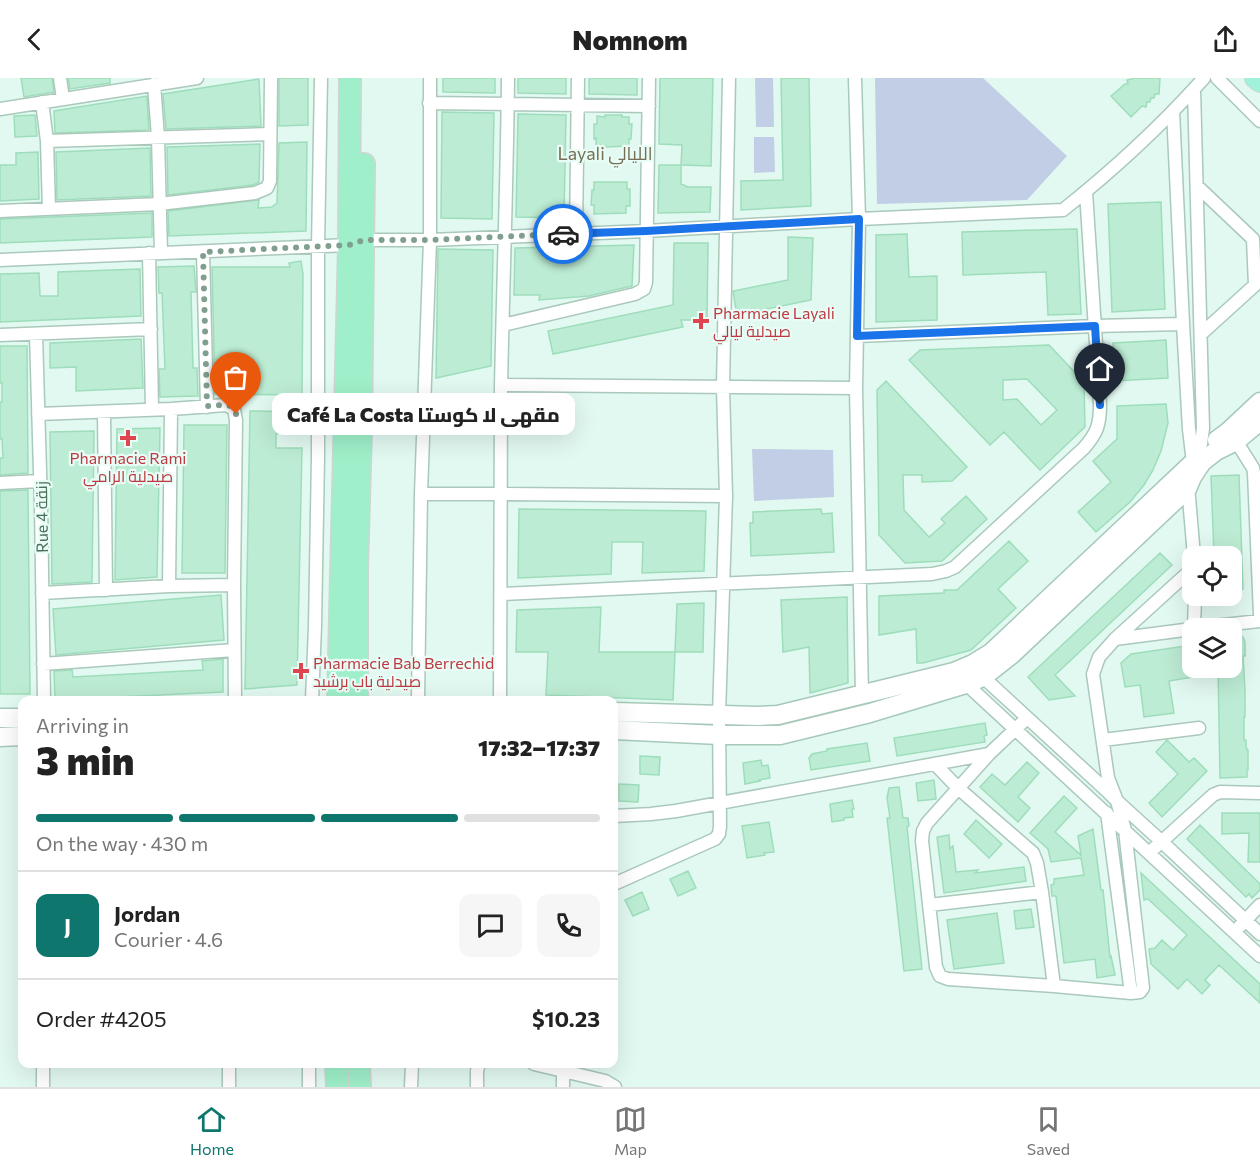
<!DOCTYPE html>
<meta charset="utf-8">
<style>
:root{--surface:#fff;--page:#f6f6f6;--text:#222;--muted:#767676;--line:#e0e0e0;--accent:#0f766e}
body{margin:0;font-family:Commissioner,Cairo,sans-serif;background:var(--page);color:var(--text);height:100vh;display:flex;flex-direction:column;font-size:22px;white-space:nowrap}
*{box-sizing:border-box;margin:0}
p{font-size:20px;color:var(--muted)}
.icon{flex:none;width:33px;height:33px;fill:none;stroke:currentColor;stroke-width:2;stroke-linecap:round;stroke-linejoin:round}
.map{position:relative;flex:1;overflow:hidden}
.panel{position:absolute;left:18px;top:618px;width:600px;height:372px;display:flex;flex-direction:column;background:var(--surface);border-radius:12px;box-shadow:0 6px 24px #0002}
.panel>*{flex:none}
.tools{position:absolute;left:1182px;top:468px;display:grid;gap:12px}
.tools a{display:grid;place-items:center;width:60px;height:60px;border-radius:12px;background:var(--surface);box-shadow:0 6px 24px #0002;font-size:30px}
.pin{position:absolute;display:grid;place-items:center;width:51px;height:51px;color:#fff;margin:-62px -26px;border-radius:50% 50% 50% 0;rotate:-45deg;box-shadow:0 0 6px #0007}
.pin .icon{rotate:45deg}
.courier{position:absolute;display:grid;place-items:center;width:60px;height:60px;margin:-30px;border:4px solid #1a73e8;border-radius:50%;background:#fff;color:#222;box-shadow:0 2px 8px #0007}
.bubble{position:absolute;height:42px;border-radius:12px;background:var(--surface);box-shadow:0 6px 24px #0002;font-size:20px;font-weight:800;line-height:42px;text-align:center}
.overview em{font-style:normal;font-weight:800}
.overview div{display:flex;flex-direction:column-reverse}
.overview{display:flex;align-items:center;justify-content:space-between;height:102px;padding:0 18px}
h1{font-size:39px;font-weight:800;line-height:45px}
.bar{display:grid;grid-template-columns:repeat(4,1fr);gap:9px 6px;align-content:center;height:72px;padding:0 18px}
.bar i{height:8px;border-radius:4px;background:var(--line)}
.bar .selected{background:var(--accent)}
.bar p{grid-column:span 4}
.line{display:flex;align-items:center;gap:15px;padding:0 18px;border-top:2px solid var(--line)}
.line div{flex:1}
.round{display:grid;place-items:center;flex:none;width:63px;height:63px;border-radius:12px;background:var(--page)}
header{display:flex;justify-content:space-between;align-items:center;height:78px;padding:0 18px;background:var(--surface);font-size:27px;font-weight:800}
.menu{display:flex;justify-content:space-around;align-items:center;height:84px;border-top:2px solid var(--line);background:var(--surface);font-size:16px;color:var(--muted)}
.menu a{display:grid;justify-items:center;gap:3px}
.menu .selected{color:var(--accent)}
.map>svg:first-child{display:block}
</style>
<header><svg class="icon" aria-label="back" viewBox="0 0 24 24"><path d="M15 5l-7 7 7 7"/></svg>Nomnom<svg class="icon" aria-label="share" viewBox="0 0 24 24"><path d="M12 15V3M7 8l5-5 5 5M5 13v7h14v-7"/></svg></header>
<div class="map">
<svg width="1260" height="1009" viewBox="0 0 1260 1009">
<rect width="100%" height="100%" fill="#e2f9f2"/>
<path fill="#c2cee5" d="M755 0H773L774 49H756Z
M875 0H983L1067 78 1027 122 877 126Z
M754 59H774L775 94 754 95Z
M752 371 833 372 834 419 754 423Z"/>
<path fill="#bcecd3" stroke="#9eddbb" stroke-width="1.5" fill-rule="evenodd" d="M21 0H52L54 14 24 19Z
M68 0H110V5L70 11Z
M279 0H308V47L279 48Z
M443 0H495V15L443 14Z
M518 0H566V16L518 15Z
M589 0H637V17L589 16Z
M660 0H713L711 88 681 87 682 67 659 66Z
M781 0H809L811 128 741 132V103L783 102Z
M1132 0H1160L1159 16H1155L1154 20H1151L1150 24H1147L1146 29 1142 28 1131 39 1111 18 1125 6H1128L1127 2 1132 1Z
M259 1 261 48 166 51 163 16Z
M147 18 149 52 55 55 54 33Z
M442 34 494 35 492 141 441 140Z
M518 36 566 37 564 140 516 139Z
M35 37 37 58 15 59 14 38Z
M605 37H622V39H629V46H632L631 61H629V68L605 69V68L596 67V60L594 61V46H597V38L605 39Z
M307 64 306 153 169 158 168 133 259 122 258 130 272 129 277 125 279 65Z
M260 66 259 104 253 107 168 117 167 69Z
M150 70 151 118 57 122 56 74Z
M38 74 39 121 0 123V87H16V75Z
M659 87H681V106L688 109H711L710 134 658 135Z
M594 104H627V111H630V128H626V135L594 136V127H591L592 112H594Z
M1161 124 1165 231 1112 234 1108 126Z
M152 135V159L0 165V141Z
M1077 151 1081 236 1048 237 1046 194 963 197 962 154Z
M907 156 909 199 937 198V242L876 244V157Z
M788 159 813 160 811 222 737 237 733 213 788 202Z
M674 165H708L707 242H681L683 249 553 276 548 253 673 227Z
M634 167 632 208 589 218 539 222 540 217H514L515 170Z
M438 171 493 172 491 288 436 300Z
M301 183 303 196 302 317 215 316 212 189H290L289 185Z
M194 188 196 214H191L193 290H197L198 318 160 319 159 291H165L162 215H159L158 189Z
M140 191 141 238 0 244V196L39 195 40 218H58V194Z
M141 261 143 310 76 313V289L50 290V265Z
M1166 262 1168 300 1114 303 1113 265Z
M1049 267 1084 304 1085 349 1040 392 1004 354 990 367 909 282 920 272ZM1027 301 1057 332 1041 347 1017 321 1003 322V302Z
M0 268H27L28 395 0 397V380H3L2 361H0V324H2V305H0Z
M886 303 967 389 952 403 922 404V397H903L904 432 929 459 945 445 941 441 966 418 987 441 942 483 905 485 879 457 877 312Z
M1166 326 1168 345 1161 373 1153 392 1144 407 1130 424 1096 454 1078 434 1111 404 1093 383 1117 361V328Z
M250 333 302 334V352L280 351 276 357V370H302L297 607 245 611Z
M184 347H227L225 495H182Z
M160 350 157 499 115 502 117 351Z
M94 353 92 504 52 506 50 354Z
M1239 397 1243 511 1232 512V478H1214L1211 398Z
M28 412 30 616H0V413Z
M519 431 706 433 704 493 642 495 643 464H612L611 496 518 500Z
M821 431 822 436 832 435 834 474 751 478 750 445H753V434Z
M1009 463 1028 483 998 511 1016 530 971 572 923 585H917L916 551 879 557V518L944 515V512H957Z
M1160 475 1172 487 1055 597 1075 618 1049 622 1028 599Z
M221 517 224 562 56 577 53 531Z
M847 519 848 605 810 615 809 569 783 574 781 522Z
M704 525 703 574H675L677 526Z
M601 529 599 574H675L673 622 546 617 548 574H516L517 532Z
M1232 558H1240L1243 559 1245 564V578H1243L1245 612V639H1244V662H1246V668L1247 672H1248V692H1247V699L1220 700 1218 590H1232Z
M1192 567V590H1216V595L1169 603 1174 635 1144 639 1140 607 1125 609 1121 585 1131 576Z
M223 581V614L55 622 54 593 72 592 73 599 203 592 202 583Z
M985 645 987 657 984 658 985 664 897 678 894 660Z
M1167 662 1189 684 1194 680 1207 693 1162 739 1149 725 1178 696 1156 674Z
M867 665 870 683 811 692 809 680 812 676 827 673V671Z
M640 678 660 679 659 697 640 696Z
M761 682 762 688 768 687 770 700 759 702 760 703 745 706 743 685Z
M1027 684 1039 695 1018 719 1030 730 1018 744 980 709 992 696 1005 707Z
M934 702 936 721 918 723 916 705Z
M619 706 639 707 638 724 619 723Z
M899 709 903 740H908L909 748 907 749 922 891 904 893 887 740H890L887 720 889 710Z
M1064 718 1077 730 1055 754 1081 777 1078 758 1093 751 1101 812H1103L1110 879 1111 878 1115 897 1097 900 1095 881 1064 885 1056 818H1052L1051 807 1054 806V801L1084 797 1081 780 1051 784 1048 771 1030 755Z
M852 722 854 731H852L853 739 844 740V742L832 744 830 726Z
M1222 735H1260V784H1248L1249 755 1222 756Z
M976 742 1002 766 989 780 964 756Z
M769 744 774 774 764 775 765 777 747 780 742 748Z
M1200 747 1260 806V812L1252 820 1249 816 1246 819 1187 761Z
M949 757 950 771 953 768 956 794 978 792 975 795 1024 789 1026 803 944 815 937 759Z
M688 793 696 810 678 818 670 801Z
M1141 795 1260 906V925L1219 887 1205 902 1210 907 1202 916 1187 901 1178 911 1151 886 1149 871 1155 870 1162 862 1173 872 1187 857 1148 821 1144 822Z
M642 814 649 831 633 838 625 822Z
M1031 831 1034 849 1016 851 1014 833Z
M997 835 1004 885 954 891 947 842Z"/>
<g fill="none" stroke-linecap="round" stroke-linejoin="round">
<defs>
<path id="minor" d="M60 0 63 21
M855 0 859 141 856 310 862 617
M1217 0 1260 43
M154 6 158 59 161 175
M42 24 47 63 49 131
M429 25 649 28
M0 31 197 0
M1173 33 1183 246 1189 351 1193 385 1201 366 1203 350 1194 11
M47 63 269 56
M1197 108 1253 161 1255 207 1201 256
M0 133 159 126 255 115 267 110 270 103 271 0
M576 156 578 0
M203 174 207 329
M149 175 152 331
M0 182 349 167 364 162H430L646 153 859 141 1063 132C1112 93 1162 47 1204 0
M503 247 635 216 644 211 646 204 649 0
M36 256 41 428 44 622
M0 257 151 251
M857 258 1095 248 1183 246
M501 307 856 310
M104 334 106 512
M38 336 171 331 226 327 234 331 236 342 234 507 235 622
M1236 363 1253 390 1254 395 1260 537
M0 405 40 403
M1188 408 1194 478
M421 416H500L726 418
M169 508 171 331
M42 515 169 508 234 507
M502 516 932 496 946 493 955 489 1084 370C1097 355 1100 347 1100 327L1086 114
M1194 550 1195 518
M1196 550 1260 543
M1115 561 1192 551
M43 586 234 572
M978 593 983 599 1106 712 1117 723 1161 763 1260 856
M963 603 1260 878
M312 622 315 548 318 379V169L321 0
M418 622 421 416 430 162V0
M500 622C501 518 500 413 501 309 503 206 507 103 508 0
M1027 640 989 676 927 745 923 753 922 763 936 889 940 898 948 901 1054 908
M1103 662 1199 650
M935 686 958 710 1033 775 1037 785 1042 814 1054 908 1131 915 1140 914 1143 910 1125 752 1117 723 1108 700 1093 596 1099 579 1115 561 1192 491
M1107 735 1131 915
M614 738 651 736 676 733 989 676
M1149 775 1213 717 1220 714 1260 715
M614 806 715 761 719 756 720 748 719 637 726 418 723 309 729 0
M929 827 1042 814
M1240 848 1260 827
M43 986V1009
M229 986V1009
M309 986V1009
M534 986 605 1003 615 1009
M563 992V1009
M411 1009 412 986
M477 1009V993L479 986"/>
<path id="secondary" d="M1217 362 1228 354 1260 324
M614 634 758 638 778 637 954 594 973 586 991 575 1197 381
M0 640H22
M614 652 719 657H780L870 635 966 606 983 599 1011 577 1187 411 1192 399 1202 384 1216 373 1236 363 1260 343
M0 659 22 658"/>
<path id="primary" d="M1255 0 1260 4"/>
<path id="trunk" d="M338 622 349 167 350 0
M357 622V490L361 352 364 86
M336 986 337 1009
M359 986 360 1009"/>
</defs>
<use href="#minor" stroke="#aac9ba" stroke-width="15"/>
<use href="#secondary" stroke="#a6c9b8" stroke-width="21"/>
<use href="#primary" stroke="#cdd6d1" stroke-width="22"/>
<use href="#trunk" stroke="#cdd6d1" stroke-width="24"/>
<use href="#minor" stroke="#fff" stroke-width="12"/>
<use href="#secondary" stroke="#fff" stroke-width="18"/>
<use href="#primary" stroke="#a0f2da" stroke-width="20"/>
<use href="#trunk" stroke="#9ff0ca" stroke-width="21"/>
</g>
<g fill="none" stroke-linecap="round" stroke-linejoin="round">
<path stroke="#809f8f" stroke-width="6" stroke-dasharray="0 10.8" d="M236 336 231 328 226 327 207 328 203 174 349 167 364 162H430L563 156"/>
<path stroke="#1a73e8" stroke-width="8" d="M563 156 646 153 859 141 857 258 1095 248 1100 327"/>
</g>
<g fill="#e0444e" stroke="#e8fdf6" stroke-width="2">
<path d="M698 234h6v6h6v6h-6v6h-6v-6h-6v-6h6z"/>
<path d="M125 351h6v6h6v6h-6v6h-6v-6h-6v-6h6z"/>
<path d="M298 584h6v6h6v6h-6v6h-6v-6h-6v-6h6z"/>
</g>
<g text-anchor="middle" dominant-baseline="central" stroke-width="4.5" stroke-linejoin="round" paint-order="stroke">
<g font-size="16" fill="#be3a42" stroke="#e8fdf6" text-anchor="start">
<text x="713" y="234">Pharmacie Layali<tspan x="713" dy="18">صيدلية ليالي</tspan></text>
<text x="128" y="379" text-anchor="middle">Pharmacie Rami<tspan x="128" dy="18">صيدلية الرامي</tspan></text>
<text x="313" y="584">Pharmacie Bab Berrechid<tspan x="313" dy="18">صيدلية باب برشيد</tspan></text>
</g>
<g font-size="16" fill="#4b6e5a" stroke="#e8fdf6">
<text transform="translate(41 439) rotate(-91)">Rue 4 زنقة</text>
</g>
<g font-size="18" fill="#776f56" stroke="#e8fdf6">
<text x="605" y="75">Layali الليالي</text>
</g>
</g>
</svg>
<div class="tools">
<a><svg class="icon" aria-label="locate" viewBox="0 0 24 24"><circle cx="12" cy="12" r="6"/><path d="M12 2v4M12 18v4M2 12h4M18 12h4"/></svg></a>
<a><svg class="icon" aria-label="layers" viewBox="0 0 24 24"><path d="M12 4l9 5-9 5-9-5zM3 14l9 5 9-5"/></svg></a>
</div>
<div class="pin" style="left:236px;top:336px;background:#ea580c"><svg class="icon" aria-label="bag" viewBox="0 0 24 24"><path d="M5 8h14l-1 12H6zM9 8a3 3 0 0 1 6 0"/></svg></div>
<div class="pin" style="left:1100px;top:327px;background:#1f2937"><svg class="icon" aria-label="home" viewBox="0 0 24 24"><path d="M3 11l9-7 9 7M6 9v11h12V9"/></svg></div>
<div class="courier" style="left:563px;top:156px"><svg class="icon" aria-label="car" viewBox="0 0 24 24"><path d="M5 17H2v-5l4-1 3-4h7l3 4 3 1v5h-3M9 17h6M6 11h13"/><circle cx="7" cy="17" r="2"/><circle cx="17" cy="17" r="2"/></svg></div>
<div class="bubble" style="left:272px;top:315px;width:303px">Café La Costa مقهى لا كوستا</div>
<section class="panel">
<div class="overview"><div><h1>3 min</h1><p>Arriving in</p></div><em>17:32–17:37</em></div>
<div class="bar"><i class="selected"></i><i class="selected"></i><i class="selected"></i><i></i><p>On the way · 430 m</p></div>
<div class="line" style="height:108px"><b class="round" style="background:var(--accent);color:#fff">J</b><div><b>Jordan</b><p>Courier · 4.6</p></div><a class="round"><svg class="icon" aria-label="chat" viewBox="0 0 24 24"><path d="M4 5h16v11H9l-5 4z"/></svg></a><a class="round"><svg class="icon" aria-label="phone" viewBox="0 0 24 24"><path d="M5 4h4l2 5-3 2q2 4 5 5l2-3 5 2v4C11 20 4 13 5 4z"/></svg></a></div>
<div class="line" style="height:78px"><div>Order #4205</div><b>$10.23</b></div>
</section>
</div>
<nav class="menu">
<a class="selected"><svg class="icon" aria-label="home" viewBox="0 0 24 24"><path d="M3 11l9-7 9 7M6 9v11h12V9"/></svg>Home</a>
<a><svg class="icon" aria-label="map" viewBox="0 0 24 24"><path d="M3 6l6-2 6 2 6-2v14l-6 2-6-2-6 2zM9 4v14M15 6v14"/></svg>Map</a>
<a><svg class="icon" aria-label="saved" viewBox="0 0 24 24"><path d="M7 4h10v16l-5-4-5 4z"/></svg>Saved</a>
</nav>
